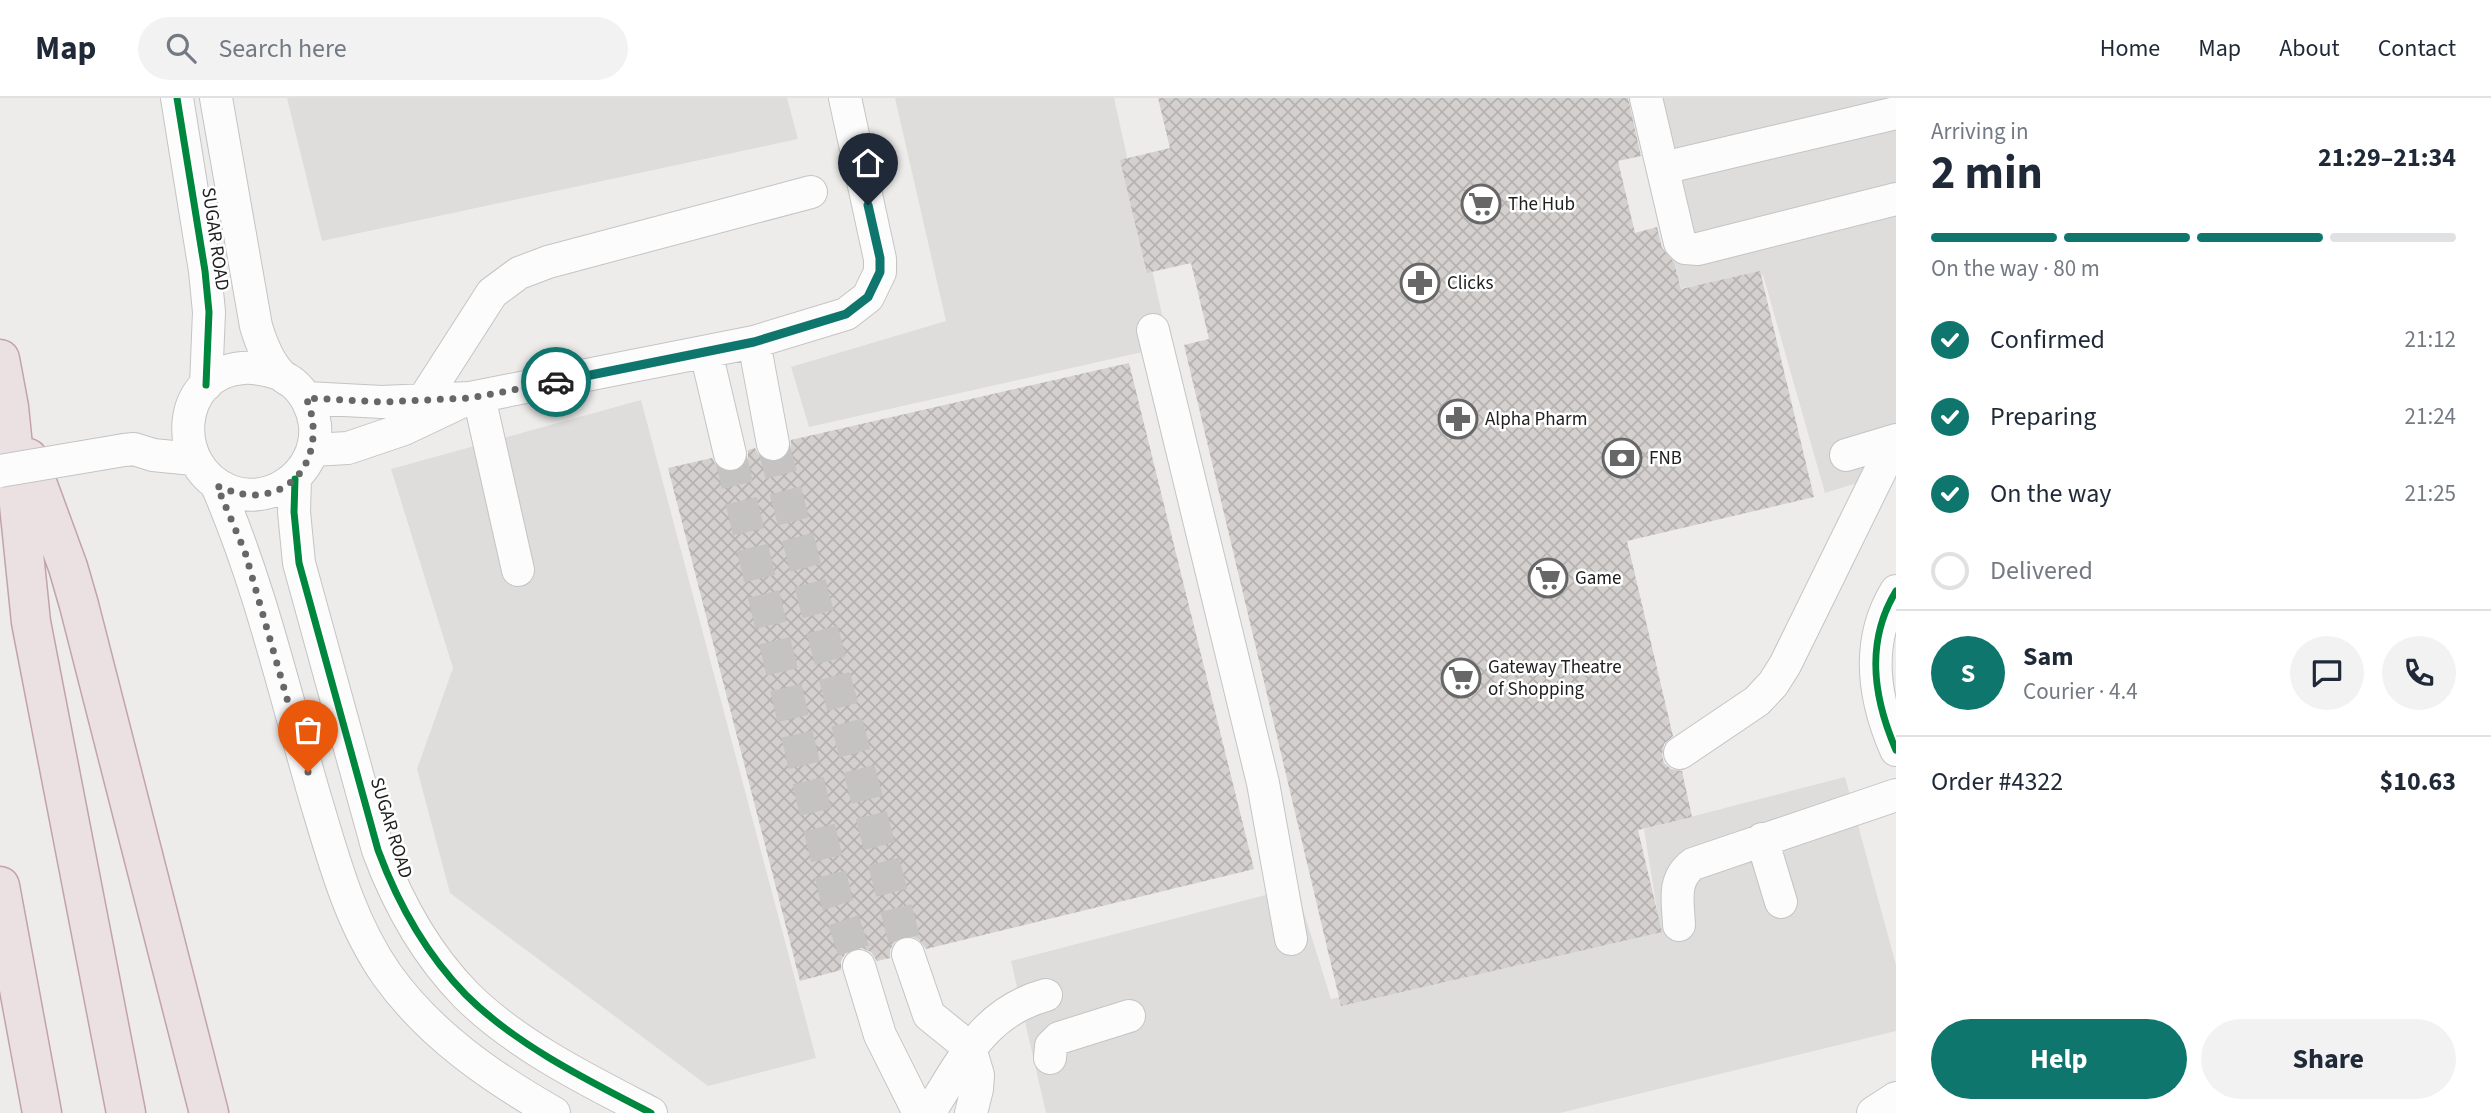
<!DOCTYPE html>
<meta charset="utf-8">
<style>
:root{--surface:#fff;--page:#f2f2f3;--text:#1f2937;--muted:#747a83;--line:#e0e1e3;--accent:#0f766e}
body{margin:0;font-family:"Source Sans 3",sans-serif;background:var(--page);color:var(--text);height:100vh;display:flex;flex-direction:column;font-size:26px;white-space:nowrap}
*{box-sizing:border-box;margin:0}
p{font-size:23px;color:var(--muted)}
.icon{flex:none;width:38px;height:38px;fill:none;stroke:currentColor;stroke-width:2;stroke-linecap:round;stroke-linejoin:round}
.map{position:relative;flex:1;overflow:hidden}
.sheet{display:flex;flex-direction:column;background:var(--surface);width:595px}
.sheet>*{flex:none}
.pin{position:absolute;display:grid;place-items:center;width:60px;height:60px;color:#fff;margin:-72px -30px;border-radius:50% 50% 50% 0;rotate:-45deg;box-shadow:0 0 7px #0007}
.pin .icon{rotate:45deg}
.courier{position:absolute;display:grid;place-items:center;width:70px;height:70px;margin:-35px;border:5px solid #0f766e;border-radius:50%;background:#fff;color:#222;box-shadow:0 2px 9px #0007}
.head em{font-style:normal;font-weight:700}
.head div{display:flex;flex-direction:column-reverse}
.head{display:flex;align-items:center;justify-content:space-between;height:119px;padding:0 35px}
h1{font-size:46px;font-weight:700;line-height:52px}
.bar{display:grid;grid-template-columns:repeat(4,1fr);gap:10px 7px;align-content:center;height:84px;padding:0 35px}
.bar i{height:9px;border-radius:5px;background:var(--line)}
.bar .current{background:var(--accent)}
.bar p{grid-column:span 4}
.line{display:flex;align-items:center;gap:18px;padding:0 35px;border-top:2px solid var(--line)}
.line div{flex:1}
.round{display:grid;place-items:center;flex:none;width:74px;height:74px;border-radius:37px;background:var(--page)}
ol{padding:0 35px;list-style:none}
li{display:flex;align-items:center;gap:21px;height:77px}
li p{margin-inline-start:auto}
li .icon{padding:7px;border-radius:50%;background:var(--accent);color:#fff;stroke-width:4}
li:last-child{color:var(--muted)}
li i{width:38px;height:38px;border:4px solid var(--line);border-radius:50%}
.button{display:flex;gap:14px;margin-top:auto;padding:14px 35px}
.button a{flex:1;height:80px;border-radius:42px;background:var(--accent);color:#fff;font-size:28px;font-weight:700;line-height:80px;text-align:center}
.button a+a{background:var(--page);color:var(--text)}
header{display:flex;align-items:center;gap:42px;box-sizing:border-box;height:98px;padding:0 35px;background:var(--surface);border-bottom:2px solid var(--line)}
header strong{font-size:33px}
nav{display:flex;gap:38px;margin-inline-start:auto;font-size:24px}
.search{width:490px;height:63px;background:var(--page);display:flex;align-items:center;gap:18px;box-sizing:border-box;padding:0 24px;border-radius:38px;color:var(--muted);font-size:26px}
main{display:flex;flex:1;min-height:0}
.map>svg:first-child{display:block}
</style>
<header>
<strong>Map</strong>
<div class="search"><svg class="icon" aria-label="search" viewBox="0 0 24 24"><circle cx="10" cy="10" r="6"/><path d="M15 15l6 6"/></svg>Search here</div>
<nav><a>Home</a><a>Map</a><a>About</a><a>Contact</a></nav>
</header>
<main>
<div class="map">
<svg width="1896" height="1015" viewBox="0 0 1896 1015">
<defs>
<pattern id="building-cross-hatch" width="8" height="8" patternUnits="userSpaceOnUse" patternTransform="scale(1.75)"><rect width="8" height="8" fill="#d3d0ce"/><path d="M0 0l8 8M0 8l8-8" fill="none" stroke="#b5b2b1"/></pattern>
</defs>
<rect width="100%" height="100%" fill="#eeecea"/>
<path fill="#dedddc" d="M287 0H787L798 41 322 143Z
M895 0H1114L1169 248 809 329 791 269 946 223Z
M1632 0H1896V373L1825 395 1763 177 1681 190Z
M641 302 816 960 708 988 450 795 417 671 453 570 391 371Z
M1845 679 1896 867V933L1560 1015H1046L1011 863 1296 789 1331 901 1659 825 1644 731Z"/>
<path fill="url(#building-cross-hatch)" d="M1158 0H1628L1641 58 1618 63 1635 135 1657 129 1662 150 1674 164 1681 191 1760 173 1814 399 1627 443 1673 638 1664 646 1662 657 1664 665 1671 671 1682 673 1692 719 1638 732 1662 834 1341 908 1184 247 1209 241 1191 165 1147 175 1120 62 1170 50Z
M1129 265 1254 771 926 851 919 842 911 838H903L894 845 890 852V860L877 863 871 854 862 850H854L845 856 841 863V872L800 883 668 370 712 360 717 369 725 374H734L743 369 748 361V352L755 350 759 357 766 363 777 364 784 360 790 353 791 342Z"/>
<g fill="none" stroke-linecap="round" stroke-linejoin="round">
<path stroke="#c5c3c2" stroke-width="32" stroke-dasharray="32 16" stroke-linecap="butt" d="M773 346 908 856
M730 356 837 804 859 868"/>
<defs>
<path id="minor" d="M177 0 205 173 209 214 206 287
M216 0 256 228C261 245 268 263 280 276 284 280 289 282 293 285 305 295 313 311 315 327 317 351 306 373 286 386 270 397 248 400 230 393 169 369 176 275 243 270 256 269 268 272 280 276
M1646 0 1680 145 1685 150 1698 151 1896 101
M1663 70 1896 15
M1153 232 1263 685 1291 841
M754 244 773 346
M706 254 730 356
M479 299 518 472
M306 300 382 304 470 300 754 244 846 216 868 199 880 174V161L845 0
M424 301 492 195 519 175 548 164 811 94
M124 352 134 351 153 357 193 361
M313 352 348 350 404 331 459 305
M1846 357 1896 342
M295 381 294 414 299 465 378 752C398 806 426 856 466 897 516 947 589 983 651 1015
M217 388C260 487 284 593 314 696 333 759 349 823 387 877 430 937 491 979 554 1015
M1896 493C1865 544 1873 599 1896 652
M1680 655 1757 603 1773 586 1785 567 1895 343
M1762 741 1781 804
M1679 827C1678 803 1672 782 1693 766L1896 697
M908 856 929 917 970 950 978 977 977 991 971 1015
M859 868 880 937 919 1015
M1050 960 1051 948 1059 940 1129 918
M929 1015C962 964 983 914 1046 897
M1873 1015 1896 1000"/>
<path id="highway" d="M0 261 9 309 31 524 126 1015
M28 360 68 469 79 507 209 1015
M0 788 42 1015"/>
</defs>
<use href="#minor" stroke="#c5c4c4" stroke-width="34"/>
<use href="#highway" stroke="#c2a2ae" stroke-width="41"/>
<use href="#minor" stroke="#fcfcfc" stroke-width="32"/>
<use href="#highway" stroke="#ebe0e2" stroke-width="38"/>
<defs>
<path id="minor-bridge" d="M0 373 124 352"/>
</defs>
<use href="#minor-bridge" stroke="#c5c4c4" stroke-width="34" stroke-linecap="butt"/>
<use href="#minor-bridge" stroke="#fcfcfc" stroke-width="32"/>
<defs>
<path id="cycleway" d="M177 0 205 173 209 214 206 287
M295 381 294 414 299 465 378 752C398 806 426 856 466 897 516 947 589 983 651 1015
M1896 493C1865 544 1873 599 1896 652"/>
</defs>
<use href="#cycleway" stroke="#fff" stroke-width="11"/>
<use href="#cycleway" stroke="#00873e" stroke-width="7"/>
</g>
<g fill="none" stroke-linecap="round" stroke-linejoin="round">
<path stroke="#686767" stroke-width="7" stroke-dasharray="0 12.6" d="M308 674 245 454 217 388C230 393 241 397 254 397 306 396 325 342 306 300L383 304 470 300 556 284"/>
<path stroke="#0f766e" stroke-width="9" d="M556 284 754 244 846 216 868 199 880 174V160L868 107"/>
</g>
<defs>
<symbol id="supermarket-ring" viewBox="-11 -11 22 22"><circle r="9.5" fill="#fff" stroke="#686767" stroke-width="1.5"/><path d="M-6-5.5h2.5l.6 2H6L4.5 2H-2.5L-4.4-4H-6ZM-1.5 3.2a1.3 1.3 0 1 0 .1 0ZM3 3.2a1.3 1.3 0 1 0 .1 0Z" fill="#686767"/></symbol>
<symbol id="pharmacy-ring" viewBox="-11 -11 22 22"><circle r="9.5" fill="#fff" stroke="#686767" stroke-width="1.5"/><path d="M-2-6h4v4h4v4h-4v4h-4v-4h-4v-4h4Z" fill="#686767"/></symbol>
<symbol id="bank-ring" viewBox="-11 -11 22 22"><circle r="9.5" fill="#fff" stroke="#686767" stroke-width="1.5"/><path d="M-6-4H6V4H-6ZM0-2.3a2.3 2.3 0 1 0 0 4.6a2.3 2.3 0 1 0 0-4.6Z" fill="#686767"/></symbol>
</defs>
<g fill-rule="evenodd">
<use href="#supermarket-ring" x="1459" y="84" width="44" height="44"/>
<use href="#pharmacy-ring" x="1398" y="163" width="44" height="44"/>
<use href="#pharmacy-ring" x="1436" y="299" width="44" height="44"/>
<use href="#bank-ring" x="1600" y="338" width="44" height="44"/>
<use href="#supermarket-ring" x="1526" y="458" width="44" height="44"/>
<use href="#supermarket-ring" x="1439" y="558" width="44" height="44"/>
</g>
<g text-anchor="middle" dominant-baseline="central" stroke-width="5" stroke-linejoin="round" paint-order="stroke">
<g font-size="19" fill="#202020" stroke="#fff" text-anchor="start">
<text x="1508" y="106">The Hub</text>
<text x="1447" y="185">Clicks</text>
<text x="1485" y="321">Alpha Pharm</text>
<text x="1649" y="360">FNB</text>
<text x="1575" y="480">Game</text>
<text x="1488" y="569">Gateway Theatre<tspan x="1488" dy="22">of Shopping</tspan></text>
</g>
<g font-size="19" fill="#202020" stroke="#fff">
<text transform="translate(215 141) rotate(82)">SUGAR ROAD</text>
<text transform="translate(391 730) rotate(73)">SUGAR ROAD</text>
</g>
</g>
</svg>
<div class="pin" style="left:308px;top:674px;background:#ea580c"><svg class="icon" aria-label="bag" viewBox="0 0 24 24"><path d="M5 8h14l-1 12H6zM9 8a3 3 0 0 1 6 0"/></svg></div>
<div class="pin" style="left:868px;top:107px;background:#1f2937"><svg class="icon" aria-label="home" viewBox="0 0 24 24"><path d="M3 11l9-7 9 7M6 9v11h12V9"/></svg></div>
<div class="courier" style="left:556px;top:284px"><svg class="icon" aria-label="car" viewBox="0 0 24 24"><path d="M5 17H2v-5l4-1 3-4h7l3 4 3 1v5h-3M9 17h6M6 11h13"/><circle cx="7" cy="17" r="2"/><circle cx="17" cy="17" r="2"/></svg></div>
</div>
<section class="sheet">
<div class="head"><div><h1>2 min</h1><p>Arriving in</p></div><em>21:29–21:34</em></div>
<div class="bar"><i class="current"></i><i class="current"></i><i class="current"></i><i></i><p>On the way · 80 m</p></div>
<ol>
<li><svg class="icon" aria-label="check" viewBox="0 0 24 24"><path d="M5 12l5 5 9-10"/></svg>Confirmed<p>21:12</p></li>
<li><svg class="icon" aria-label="check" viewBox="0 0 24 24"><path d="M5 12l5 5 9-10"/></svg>Preparing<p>21:24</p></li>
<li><svg class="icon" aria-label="check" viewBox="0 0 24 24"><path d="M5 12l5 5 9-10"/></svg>On the way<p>21:25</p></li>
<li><i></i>Delivered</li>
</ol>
<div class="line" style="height:126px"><b class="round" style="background:var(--accent);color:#fff">S</b><div><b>Sam</b><p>Courier · 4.4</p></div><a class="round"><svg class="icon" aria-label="chat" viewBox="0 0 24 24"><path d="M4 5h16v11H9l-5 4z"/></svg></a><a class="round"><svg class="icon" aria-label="phone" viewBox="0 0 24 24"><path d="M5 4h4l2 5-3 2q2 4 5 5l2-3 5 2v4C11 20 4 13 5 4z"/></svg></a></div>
<div class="line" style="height:91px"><div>Order #4322</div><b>$10.63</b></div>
<div class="button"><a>Help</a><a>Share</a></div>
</section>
</main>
